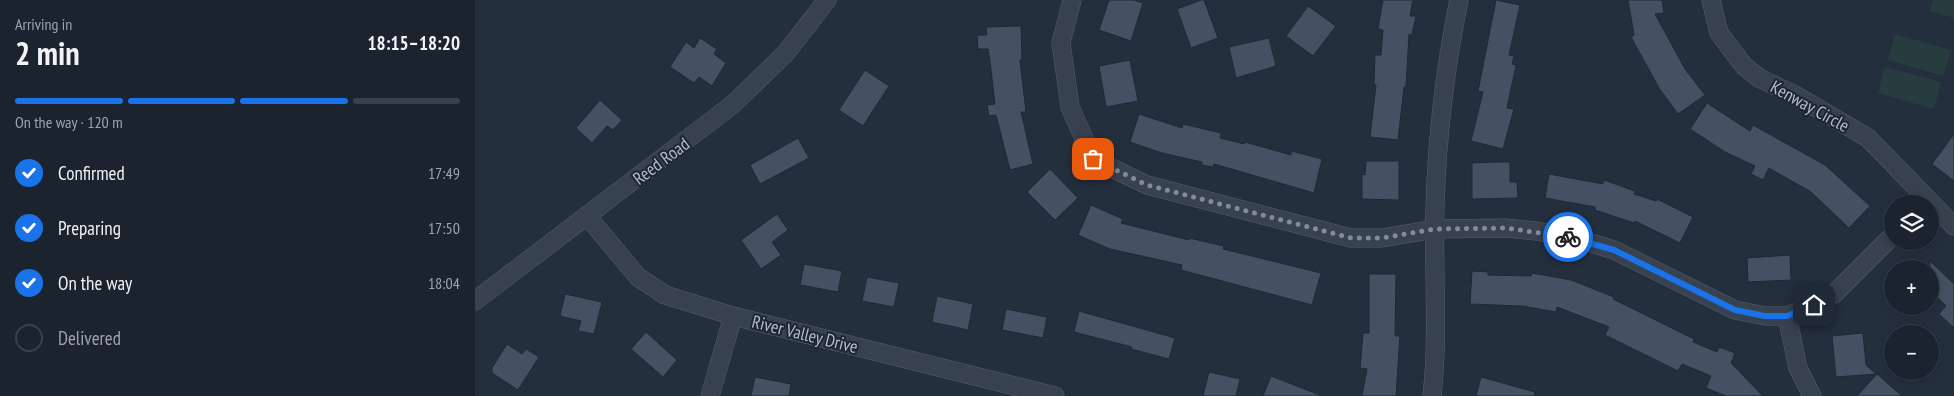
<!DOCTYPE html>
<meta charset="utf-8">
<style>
:root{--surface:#1b232e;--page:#242b36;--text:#f1f3f6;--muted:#a0a4aa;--line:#39404a;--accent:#1a73e8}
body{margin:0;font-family:"PT Sans Narrow",sans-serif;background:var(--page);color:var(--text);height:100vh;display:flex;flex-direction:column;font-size:19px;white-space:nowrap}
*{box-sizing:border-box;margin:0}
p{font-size:16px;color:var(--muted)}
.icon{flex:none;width:28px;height:28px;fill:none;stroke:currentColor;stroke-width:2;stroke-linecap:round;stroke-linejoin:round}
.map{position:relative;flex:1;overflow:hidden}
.sheet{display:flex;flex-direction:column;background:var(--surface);width:475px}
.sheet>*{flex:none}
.buttons{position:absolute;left:1409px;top:195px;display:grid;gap:10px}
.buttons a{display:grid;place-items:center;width:55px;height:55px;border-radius:50%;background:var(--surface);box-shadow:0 2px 8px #0003,0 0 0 1px var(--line);font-size:25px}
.pin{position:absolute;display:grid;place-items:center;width:42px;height:42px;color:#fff;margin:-21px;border-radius:10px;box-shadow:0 2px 8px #0006}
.courier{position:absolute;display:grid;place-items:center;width:50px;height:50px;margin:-25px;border:4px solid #1a73e8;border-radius:50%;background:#fff;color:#222;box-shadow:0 1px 6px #0007}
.summary em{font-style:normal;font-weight:700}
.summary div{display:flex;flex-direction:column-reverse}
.summary{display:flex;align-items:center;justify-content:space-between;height:85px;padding:0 15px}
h1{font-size:32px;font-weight:700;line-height:38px}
.bar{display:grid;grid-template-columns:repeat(4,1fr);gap:8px 5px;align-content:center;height:60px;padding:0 15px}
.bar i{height:6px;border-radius:4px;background:var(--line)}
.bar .on{background:var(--accent)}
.bar p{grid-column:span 4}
ol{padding:0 15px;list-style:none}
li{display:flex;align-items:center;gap:15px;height:55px}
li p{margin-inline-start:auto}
li .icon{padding:5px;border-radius:50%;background:var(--accent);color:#fff;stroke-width:4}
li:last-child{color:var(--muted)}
li i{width:28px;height:28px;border:2px solid var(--line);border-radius:50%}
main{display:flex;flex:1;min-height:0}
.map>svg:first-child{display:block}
</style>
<main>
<section class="sheet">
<div class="summary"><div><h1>2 min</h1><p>Arriving in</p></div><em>18:15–18:20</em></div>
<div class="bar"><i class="on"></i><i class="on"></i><i class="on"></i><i></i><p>On the way · 120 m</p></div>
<ol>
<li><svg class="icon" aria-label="check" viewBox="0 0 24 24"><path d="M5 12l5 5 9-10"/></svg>Confirmed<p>17:49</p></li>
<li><svg class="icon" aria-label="check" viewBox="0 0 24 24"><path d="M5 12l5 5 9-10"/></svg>Preparing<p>17:50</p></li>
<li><svg class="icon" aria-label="check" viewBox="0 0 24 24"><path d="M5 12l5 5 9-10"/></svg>On the way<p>18:04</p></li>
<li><i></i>Delivered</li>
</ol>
</section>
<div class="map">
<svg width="1479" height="396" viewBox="0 0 1479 396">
<rect width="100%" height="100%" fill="#242f3e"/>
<path fill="#263c3f" d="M1458 0H1479V18L1455 11Z
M1420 34 1476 50 1468 76 1413 60Z
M1410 67 1466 82 1459 109 1403 93Z"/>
<path fill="#455162" stroke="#1f2835" d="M634 0H659L668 3 656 41 624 30Z
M726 0H729L743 38 716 48 702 9Z
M908 0H938L935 16H941L937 35 934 34 931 87H929L923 140 895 137 901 85H899L900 55H906L908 30 903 29Z
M1021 0 1045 5 1034 55 1039 56 1037 64 1041 65 1032 108 1039 109 1028 149 996 141 1008 92 1003 91Z
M1153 0H1187L1189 13 1180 14 1210 69 1230 95 1203 114 1184 88 1156 37 1159 35Z
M833 6 861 26 838 56 811 36Z
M546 26 547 60H545L551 112H546L558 164 535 170 521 115 514 116 512 105 520 104 515 61 513 49H503L502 35H512L511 27Z
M225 38 242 49 239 54 251 63 237 86 224 77 219 83 195 67 211 42 219 48Z
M794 38 801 66 761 78 754 47Z
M655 60 663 101 631 107 624 66Z
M390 70 414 86 388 126 364 110Z
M125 100 147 120 138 130 132 126 117 143 101 128Z
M1232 103 1275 131 1278 125 1350 165 1395 206 1374 228 1336 192 1294 168 1288 180 1276 174 1280 166 1250 152 1215 129Z
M664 114 707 128 708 124 746 133 745 138 769 144 770 142 816 155V151L847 159 839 193 739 164 738 167 727 165V162L687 153 655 142Z
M1479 134V181L1457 164Z
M323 138 334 158 285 184 275 165Z
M891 161H924V200L887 199V174L890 175Z
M1023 162H1035V182H1042L1043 198 997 199V163Z
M575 169 603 198 580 220 552 192Z
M1074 174 1128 184 1129 180 1160 191 1159 194 1181 201 1182 199 1218 217 1205 243 1160 221 1159 223 1120 210V207L1070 198Z
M616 205 648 219 646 223 714 240V238L749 246 748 249 846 273 837 305 706 270 707 265 635 249 603 235Z
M302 214 313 230 297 242 306 255 286 269 266 240Z
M1315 255 1316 280 1273 282 1272 258Z
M1455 261 1479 284V328L1464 314 1471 306 1455 290Z
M329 264 367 271 363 292 325 285Z
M997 271 1013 272V275L1056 276 1057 273 1096 280 1139 297 1138 299 1219 339 1218 342 1242 352 1244 347 1260 353 1256 363 1288 396H1251L1231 388 1236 376 1207 364 1203 371 1130 335 1134 327 1082 307 1081 312 1047 306 995 304Z
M894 274H921L920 336H925L921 396H887L892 369 885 368 888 333H894Z
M392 277 424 283 419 307 387 301Z
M90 294 127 302 119 334 103 331 106 321 85 316Z
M462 296 498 304 493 330 457 322Z
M531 309 572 317 568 338 527 330Z
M604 311 700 338 694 359 656 349 657 347 599 332Z
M171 332 202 360 188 377 156 349Z
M1388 333 1391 365 1401 374 1361 377 1357 336Z
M32 344 47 354 51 349 64 357 43 390 17 373V368Z
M734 372 765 379 761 396H728Z
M1402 374 1427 396H1382Z
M796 376 845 395V396H788Z
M280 377 316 384 314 396H276Z
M1006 377 1060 392 1059 396H1001Z"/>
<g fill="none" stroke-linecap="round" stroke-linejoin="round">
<defs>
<path id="minor" d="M597 0 586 43 595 107 618 159 672 185 876 238H907L960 229 1031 228 1061 231 1103 239 1139 250 1260 310 1290 316H1312L1359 294 1418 235
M1236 0 1244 33 1269 66 1284 78 1320 95 1393 138 1479 226
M112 216 163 277 190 295 258 316 580 396
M0 301 257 105 310 54 352 0
M1312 316 1323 368 1337 396
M235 396 258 316
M957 396C964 333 958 270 960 207 962 137 970 68 984 0"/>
</defs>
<use href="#minor" stroke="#565f6c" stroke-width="19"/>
<use href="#minor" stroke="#38414e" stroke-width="18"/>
</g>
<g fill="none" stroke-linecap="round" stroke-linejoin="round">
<path stroke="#828b98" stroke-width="5" stroke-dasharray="0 9" d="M618 159 672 185 876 238H907L960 229 1031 228 1093 237"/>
<path stroke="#1a73e8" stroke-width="6" d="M1093 237 1139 250 1260 310 1290 316H1312L1339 305"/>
</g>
<g text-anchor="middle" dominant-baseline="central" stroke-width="4" stroke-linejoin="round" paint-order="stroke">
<g font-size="18" fill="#b4bcc9" stroke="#1d2633">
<text transform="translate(1335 106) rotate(29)">Kenway Circle</text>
<text transform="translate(186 161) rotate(-37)">Reed Road</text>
<text transform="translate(330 334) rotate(14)">River Valley Drive</text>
</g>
</g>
</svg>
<div class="buttons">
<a><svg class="icon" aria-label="layers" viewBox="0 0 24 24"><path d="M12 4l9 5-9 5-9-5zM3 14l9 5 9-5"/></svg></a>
<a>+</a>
<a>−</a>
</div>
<div class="pin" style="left:618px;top:159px;background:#ea580c"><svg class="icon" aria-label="bag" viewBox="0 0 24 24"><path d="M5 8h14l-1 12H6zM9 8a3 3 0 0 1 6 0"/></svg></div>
<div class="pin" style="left:1339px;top:305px;background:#1f2937"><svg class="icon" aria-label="home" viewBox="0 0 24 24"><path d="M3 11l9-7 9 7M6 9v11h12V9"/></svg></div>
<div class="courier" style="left:1093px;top:237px"><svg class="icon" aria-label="bike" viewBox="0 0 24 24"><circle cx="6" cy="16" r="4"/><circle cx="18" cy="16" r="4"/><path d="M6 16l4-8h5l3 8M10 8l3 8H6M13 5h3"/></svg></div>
</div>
</main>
